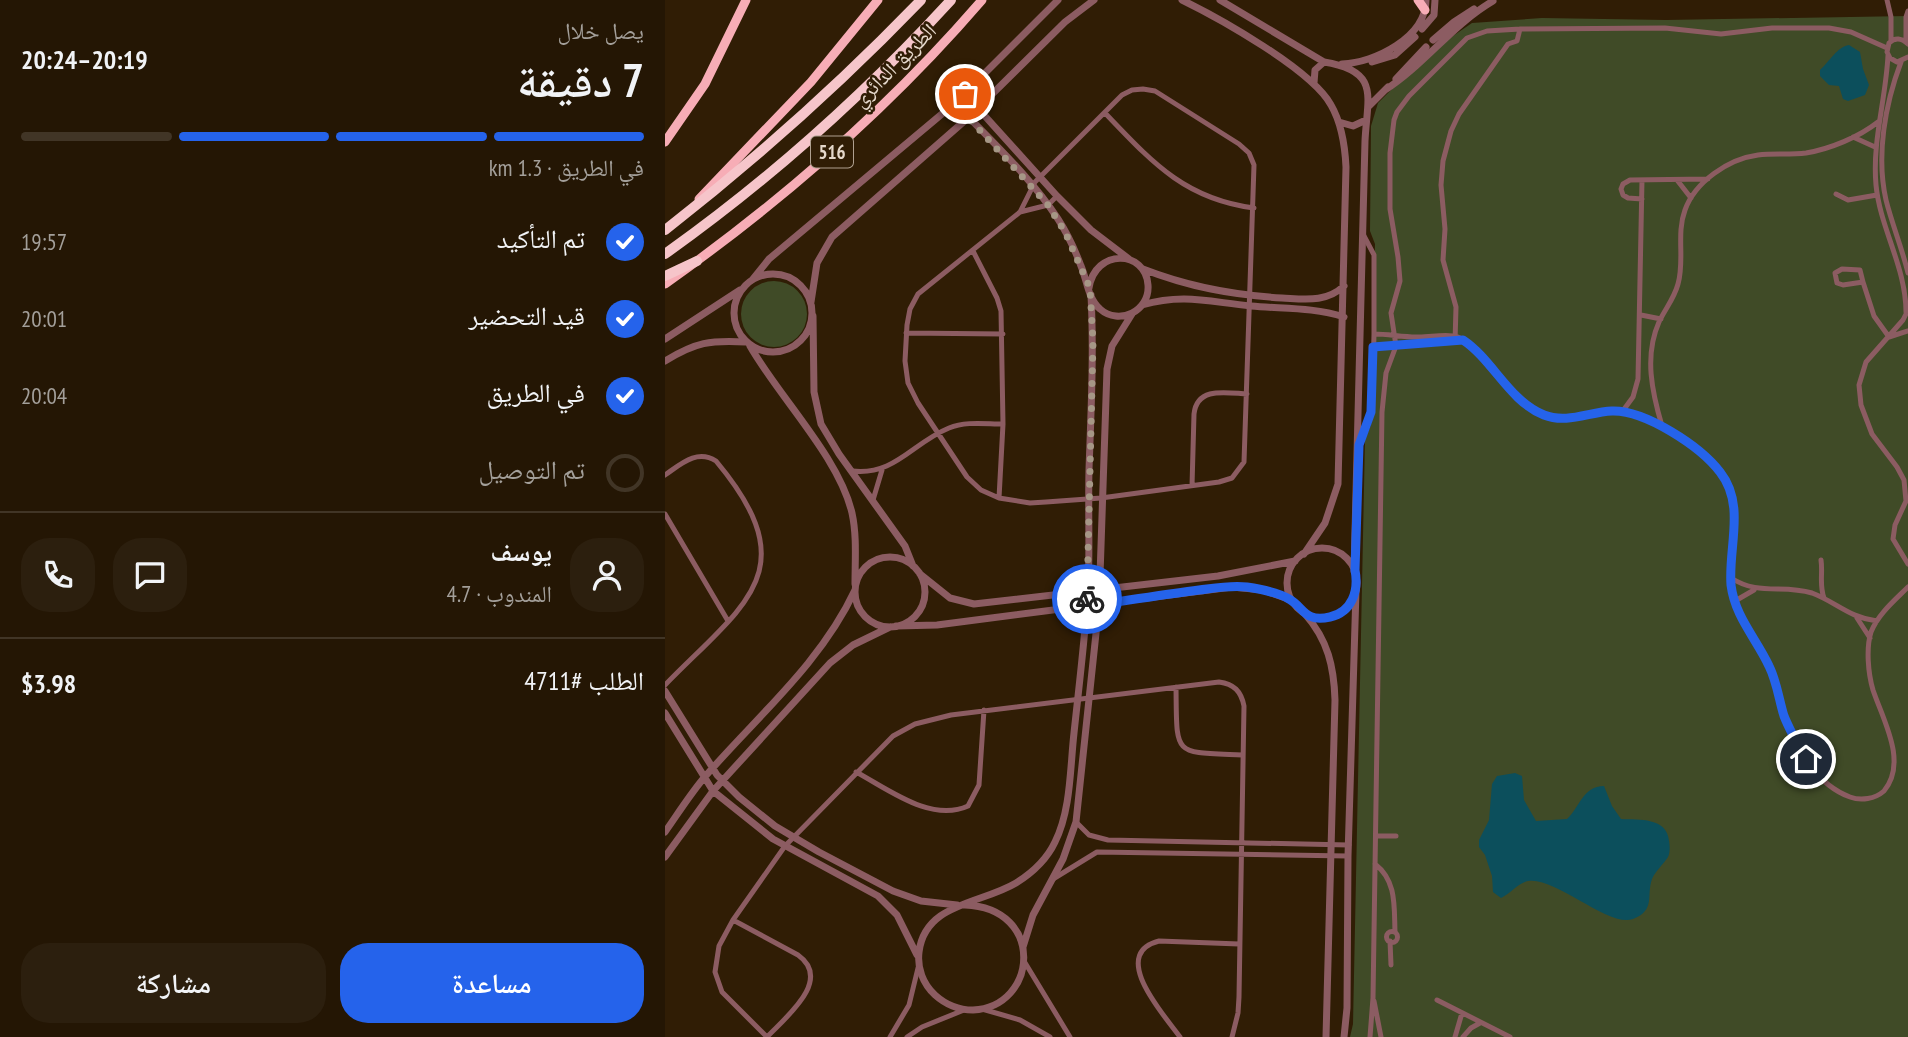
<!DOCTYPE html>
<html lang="ar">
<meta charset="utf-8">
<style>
:root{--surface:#241604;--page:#2c1f0e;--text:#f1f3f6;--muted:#a39f9a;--line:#413526;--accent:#2563eb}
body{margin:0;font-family:"PT Sans Narrow","Noto Naskh Arabic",sans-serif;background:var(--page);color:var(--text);direction:rtl;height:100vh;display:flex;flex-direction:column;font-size:26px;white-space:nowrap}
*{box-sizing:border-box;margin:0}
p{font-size:23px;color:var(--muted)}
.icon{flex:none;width:38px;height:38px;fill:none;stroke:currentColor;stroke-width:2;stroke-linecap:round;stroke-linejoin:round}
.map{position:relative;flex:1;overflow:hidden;direction:ltr}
.sheet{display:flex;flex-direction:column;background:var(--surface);width:665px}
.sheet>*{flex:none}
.pin{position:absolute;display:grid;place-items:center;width:60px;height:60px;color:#fff;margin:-30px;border:4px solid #fff;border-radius:50%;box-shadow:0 2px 7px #0007}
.courier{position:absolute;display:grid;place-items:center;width:70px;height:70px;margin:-35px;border:5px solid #2563eb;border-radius:50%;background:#fff;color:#222;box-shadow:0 2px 9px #0007}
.headline em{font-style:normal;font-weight:600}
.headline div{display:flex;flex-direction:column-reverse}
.headline{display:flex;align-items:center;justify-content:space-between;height:119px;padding:0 21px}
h1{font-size:46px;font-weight:600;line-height:52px}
.bar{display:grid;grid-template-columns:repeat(4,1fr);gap:10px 7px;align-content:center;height:84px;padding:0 21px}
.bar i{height:9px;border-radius:5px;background:var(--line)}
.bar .on{background:var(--accent)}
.bar p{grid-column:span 4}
.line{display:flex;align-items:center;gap:18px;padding:0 21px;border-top:2px solid var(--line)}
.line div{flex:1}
.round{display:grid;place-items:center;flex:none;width:74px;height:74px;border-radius:28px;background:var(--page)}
ol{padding:0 21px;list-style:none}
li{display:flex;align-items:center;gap:21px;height:77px}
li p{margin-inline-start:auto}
li .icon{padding:7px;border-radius:50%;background:var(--accent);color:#fff;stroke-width:4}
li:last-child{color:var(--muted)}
li i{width:38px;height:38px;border:4px solid var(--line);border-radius:50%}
.action{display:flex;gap:14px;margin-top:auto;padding:14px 21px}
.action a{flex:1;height:80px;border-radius:28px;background:var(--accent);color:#fff;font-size:28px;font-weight:600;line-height:80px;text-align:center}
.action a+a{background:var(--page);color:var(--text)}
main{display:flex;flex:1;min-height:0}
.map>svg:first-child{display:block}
</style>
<main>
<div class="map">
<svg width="1243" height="1037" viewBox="0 0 1243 1037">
<rect width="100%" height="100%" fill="#301d05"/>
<path fill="#404b27" d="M1243 16V1037H685L688 1024 700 439 706 425 710 244 705 231 706 126 713 103 763 53 807 23 877 18 1001 20Z
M76 314a33 33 0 1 1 66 0a33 33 0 1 1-66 0Z"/>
<path fill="#0c4f5c" d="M1184 45 1195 52 1198 69 1204 85 1200 95 1183 101 1178 99 1174 86 1164 85 1155 76V70C1165 61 1172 47 1184 45Z
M850 773 857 776 859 800 871 821 902 819C915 807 918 786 939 786L947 806 956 819C974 820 1002 817 1004 841 1005 846 1005 853 1003 857 998 865 991 870 987 879 981 896 991 910 968 919 944 928 890 876 863 881 853 883 845 894 836 898L828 892 827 876 820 855 814 847V840L824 820 827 784 832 776Z"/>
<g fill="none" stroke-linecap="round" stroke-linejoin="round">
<path stroke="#8c5c62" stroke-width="5" d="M1222 0 1226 17V41
M1241 41V17L1243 11
M1243 44C1237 38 1230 37 1224 43L1222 52 1225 58 1232 62 1243 57
M1223 55C1221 99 1207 141 1211 185 1215 228 1241 267 1241 312
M1236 62C1220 104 1211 156 1221 200 1227 224 1237 248 1243 273
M478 89 490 91 574 144 584 153 589 165 579 462 567 478 554 482 436 498 381 502 365 503 334 498 316 490 302 477 253 403 243 383 240 361 242 325 245 309 253 294 355 212 370 182 457 95 467 90Z
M440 113C486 161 519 199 589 208
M1188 137 1210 147
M1012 180 1026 198
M1171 194 1183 200 1212 195
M977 199 963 198 958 195 956 189 958 184 965 180 1043 179
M355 212 383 205 392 196
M308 251 332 298 336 311 338 424 334 498
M1177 269 1195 270 1198 282 1178 285 1172 283 1170 273Z
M1198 282 1209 316 1224 337
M1243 310 1238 320 1201 362 1194 385 1196 405 1207 434 1232 467 1239 480 1241 501 1230 525 1228 539 1243 564
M976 315 996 319
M241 333 338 334
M709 334C723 334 737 337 751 337 763 338 781 333 793 337 804 341 813 354 820 362 836 381 856 405 879 415 901 424 924 412 947 411 980 410 1035 446 1055 472 1083 509 1059 555 1068 596 1074 623 1093 642 1104 666 1112 682 1114 700 1119 717 1130 748 1152 785 1185 797 1196 801 1210 799 1219 791 1243 762 1218 720 1208 690 1203 673 1201 648 1206 632 1213 614 1230 600 1243 587
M1224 337 1243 331
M790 342 791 307 778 260 780 229 776 185 778 161 786 131 794 114 843 44 852 41 855 29
M708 347 791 342
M957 412 968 397 973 379 977 180
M997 426C987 392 979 356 994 322 1000 309 1009 299 1013 284 1020 260 1011 234 1020 210 1030 182 1063 159 1093 155 1109 153 1125 155 1141 153 1165 149 1194 137 1213 122
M694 445 707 412 709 334V255L698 234
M187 471C230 476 247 443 284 428 301 421 320 424 338 424
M0 475C16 464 32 449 51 461 143 571 79 604 0 685
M527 486 529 414C532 386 562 393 582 394
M208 500 217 470
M0 514 63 621
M1156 560C1158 573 1154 585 1159 598
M1066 578C1094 596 1117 584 1147 593 1171 602 1185 618 1212 621
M1070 601 1089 590
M1192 618 1205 638
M511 687C512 757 507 752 577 755
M191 772C223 789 266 823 303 806L314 785 319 710
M411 822 424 835 443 840 684 845
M711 836H731
M710 864C732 881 729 907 730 932
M388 879 432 852 683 856
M68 920 133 955C168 980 121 1017 102 1037
M721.5 937a5.5 5.5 0 1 1 11 0a5.5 5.5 0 1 1-11 0Z
M725 941 726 965
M359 961 405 1037
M772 1000 845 1037
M709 1001 716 1037
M317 1009 355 1020 385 1037
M102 1037 57 992 50 972 54 946 68 920 120 846 228 736 250 724 286 715 554 682C569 684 576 691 579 706L574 997 573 1013 567 1037
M225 1037 244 1005 253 968
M242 1037 257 1027 299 1010
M515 1037C500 1016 443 954 494 941L574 944
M705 1037 708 998 717 412 721 373 731 346 726 313 735 281 733 257 725 209V153L729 120 732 112 744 96 802 38 822 31 855 29 1000 28 1056 34 1107 28H1164L1186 32 1222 48
M790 1037 797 1013
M798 1037 806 1028 815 1023"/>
<path stroke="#8c5c62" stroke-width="7" d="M517 0C554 18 647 70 666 105 677 124 680 146 681 167L673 484 660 523 639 554
M555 0 659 62C716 71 702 97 700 141L689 571
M757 29 769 15 770 0
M768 40 789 22 809 9
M707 62 730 55 750 37
M677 64C710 63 761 37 761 0
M731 79 761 47
M649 83 650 70 659 62
M720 90C759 65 787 25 828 1
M300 94 392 196 426 230 464 259
M290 103C325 140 365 176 393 219 402 233 410 250 416 266 422 280 423 299 435 309 454 326 485 311 483 285 481 250 430 248 424 288
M704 106 723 87
M674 122 688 126 701 120
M478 269C524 287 567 295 617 298 639 299 661 303 679 286
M69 313a39 39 0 1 1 78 0a39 39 0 1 1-78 0Z
M88 279 104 259 290 103 393 0
M146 302 152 263 167 237 304 117 400 22 429 0
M477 305C519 293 544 302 586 306 617 309 648 307 679 317
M148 316 149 392 156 424 174 454 240 546 248 566
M0 339 75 290
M85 346C114 397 174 457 187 513 192 536 190 560 190 584
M0 361C31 342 45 340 81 342
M622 583a35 35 0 1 1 70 0a35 35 0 1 1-70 0Z
M190 592a35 35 0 1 1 70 0a35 35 0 1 1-70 0Z
M255 574 285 598 309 604 553 576 630 561
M400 609 411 617 419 628
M640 614C663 640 669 667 670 700L661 1037
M231 626 272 625 567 587 598 590 626 600
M0 691 52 775 74 797 110 826 154 852 228 891 256 901 292 905
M0 713 48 791 108 839 213 896 232 915 252 955
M0 832C12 815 24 796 38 779 90 718 155 665 190 590
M0 857 48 791 165 663 188 645 225 627
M300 905C381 908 373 1007 308 1010 294 1010 280 1004 270 995 258 984 252 968 254 952 260 903 316 904 351 883 367 873 382 859 390 842 406 810 405 768 409 733 414 686 420 638 423 591 425 551 423 510 424 470 426 412 429 353 426 295
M358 947 368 915 398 859 411 822 434 605 442 369 447 346 467 314
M679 1037 682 1008 683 856 691 591"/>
<path stroke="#f7adb6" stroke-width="9" d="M753 0 760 10
M0 142 40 84 81 0
M34 199 146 82 213 0
M0 284C116 202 224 108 317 0"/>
<path stroke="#f6c5ca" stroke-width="10" d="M0 230C91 159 176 83 256 0
M0 254C104 180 200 94 286 0
M0 276 32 261"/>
</g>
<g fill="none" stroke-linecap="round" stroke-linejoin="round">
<path stroke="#a69786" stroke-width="7" stroke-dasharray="0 12.6" d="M300 94 290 103 383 205 400 232 425 288 428 342 422 599"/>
<path stroke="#2563eb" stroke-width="9" d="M422 599V606C459 601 496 595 534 590 550 588 566 585 582 587 595 589 612 592 624 599 639 607 639 623 665 617 687 612 694 591 690 570L694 445 706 412 708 347 798 340C828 360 844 401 879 415 902 424 924 412 947 411 980 410 1035 446 1055 472 1081 505 1063 547 1066 585 1070 617 1091 638 1104 666 1112 682 1114 700 1119 716 1125 731 1133 745 1141 759"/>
</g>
<g text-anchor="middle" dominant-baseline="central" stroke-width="5" stroke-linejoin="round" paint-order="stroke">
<rect fill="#301d05" stroke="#afa090" stroke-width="2" x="146" y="136.5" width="42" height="31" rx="5"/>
<g font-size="19" font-weight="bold" fill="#e5d8cb">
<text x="167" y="152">516</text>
</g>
<g font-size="21" fill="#e5d8cb" stroke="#301d05">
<text transform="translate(229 65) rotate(-45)">الطريق الدائري</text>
</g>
</g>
</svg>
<div class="pin" style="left:300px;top:94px;background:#ea580c"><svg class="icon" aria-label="bag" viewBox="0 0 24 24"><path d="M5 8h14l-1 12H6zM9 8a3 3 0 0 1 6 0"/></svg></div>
<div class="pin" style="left:1141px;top:759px;background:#1f2937"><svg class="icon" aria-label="home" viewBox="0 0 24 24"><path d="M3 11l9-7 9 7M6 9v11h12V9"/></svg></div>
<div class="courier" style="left:422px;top:599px"><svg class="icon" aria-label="bike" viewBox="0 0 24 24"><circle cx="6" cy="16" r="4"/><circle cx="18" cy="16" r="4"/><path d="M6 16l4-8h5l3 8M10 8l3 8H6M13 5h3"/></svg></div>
</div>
<section class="sheet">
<div class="headline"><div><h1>7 دقيقة</h1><p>يصل خلال</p></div><em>20:19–20:24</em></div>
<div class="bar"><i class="on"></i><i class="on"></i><i class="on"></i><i></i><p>في الطريق · 1.3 km</p></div>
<ol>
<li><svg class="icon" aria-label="check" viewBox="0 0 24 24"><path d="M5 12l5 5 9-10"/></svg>تم التأكيد<p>19:57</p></li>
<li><svg class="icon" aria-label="check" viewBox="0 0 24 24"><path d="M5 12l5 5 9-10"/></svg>قيد التحضير<p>20:01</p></li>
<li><svg class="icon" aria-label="check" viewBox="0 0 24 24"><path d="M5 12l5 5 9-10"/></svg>في الطريق<p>20:04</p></li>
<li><i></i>تم التوصيل</li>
</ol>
<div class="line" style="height:126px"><a class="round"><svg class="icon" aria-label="person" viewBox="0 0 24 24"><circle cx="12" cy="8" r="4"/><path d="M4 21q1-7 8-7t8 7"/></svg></a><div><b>يوسف</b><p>المندوب · 4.7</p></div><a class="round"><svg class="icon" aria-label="chat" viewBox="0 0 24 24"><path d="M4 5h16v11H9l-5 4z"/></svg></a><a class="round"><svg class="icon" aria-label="phone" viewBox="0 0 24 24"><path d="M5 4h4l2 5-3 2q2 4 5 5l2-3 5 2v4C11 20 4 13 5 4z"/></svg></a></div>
<div class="line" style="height:91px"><div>الطلب #4711</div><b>$3.98</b></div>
<div class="action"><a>مساعدة</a><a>مشاركة</a></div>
</section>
</main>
